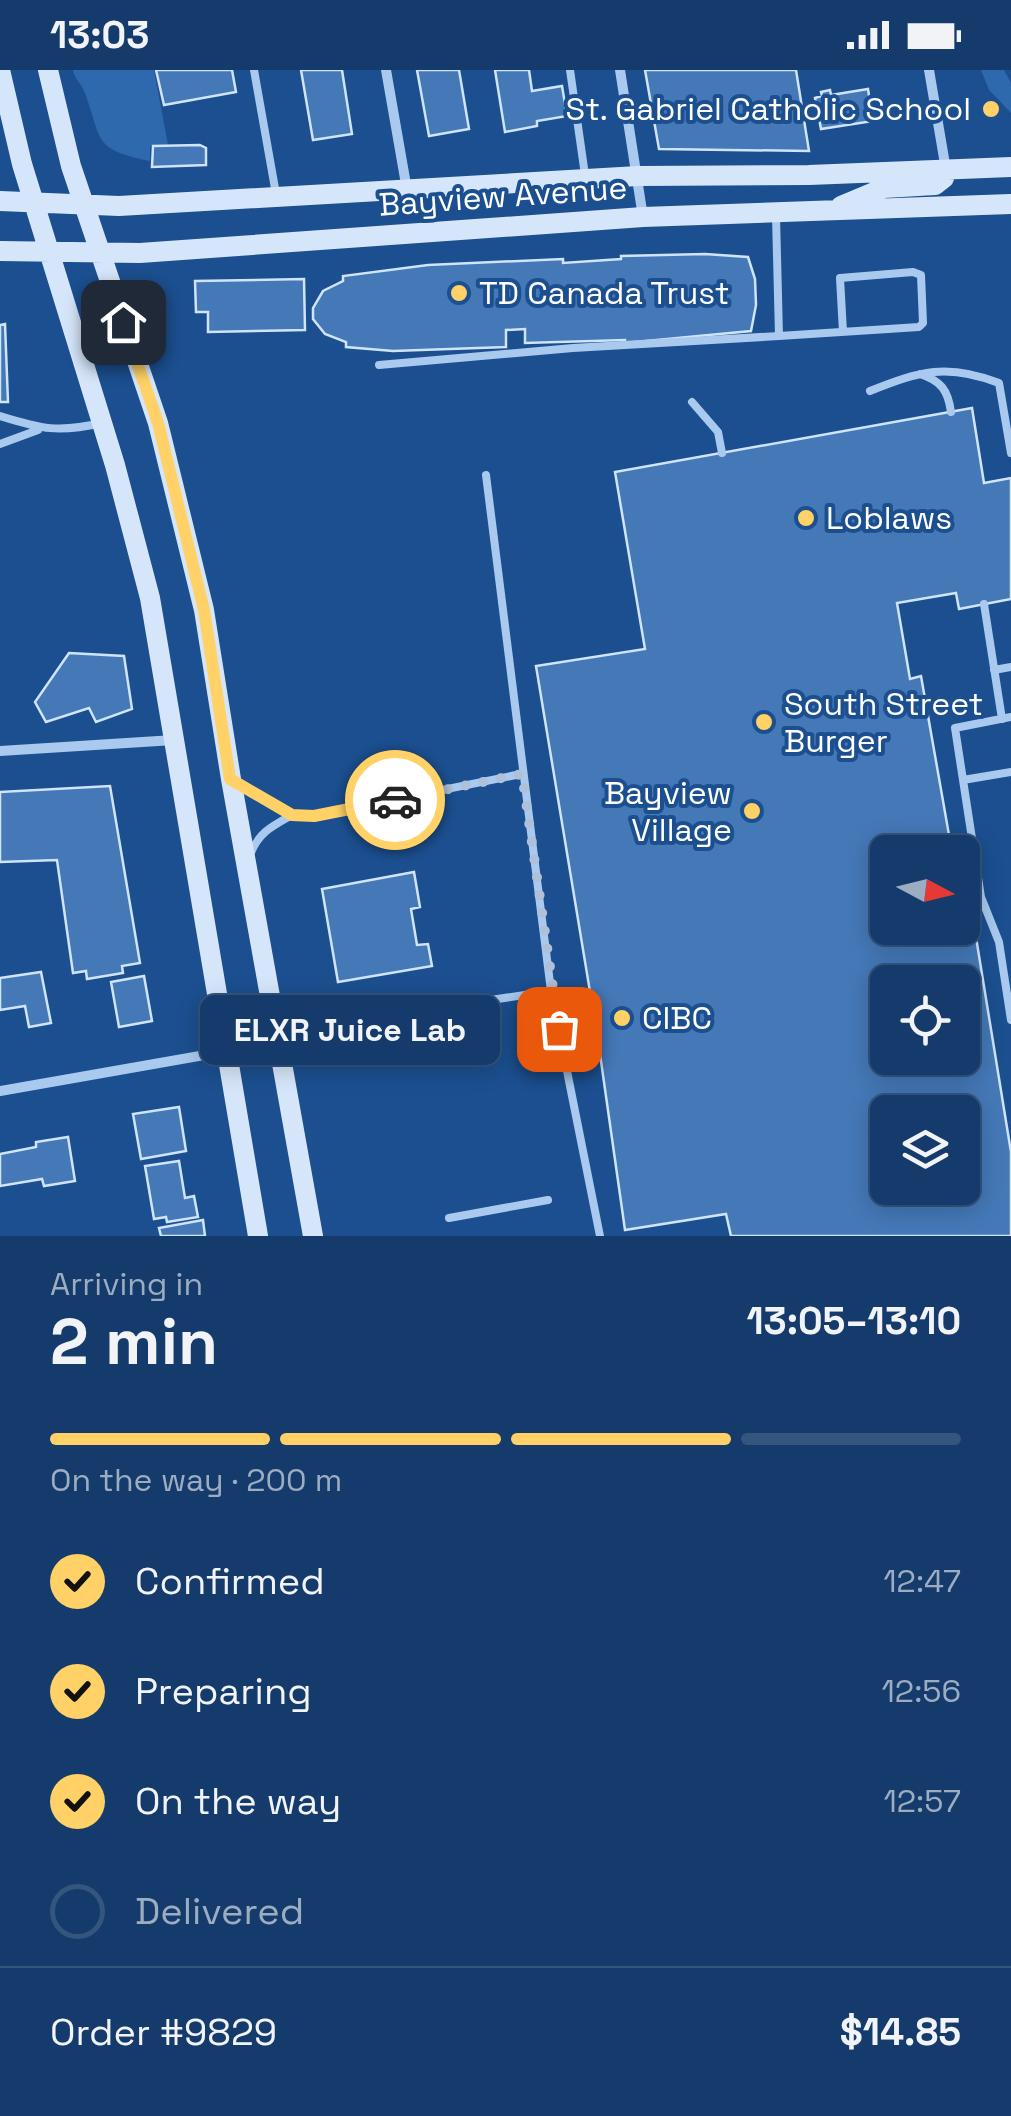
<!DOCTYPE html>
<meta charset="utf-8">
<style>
:root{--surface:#143b6b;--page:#214673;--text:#f1f3f6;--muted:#9dadc1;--line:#33557e;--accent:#ffd166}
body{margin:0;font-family:"Space Grotesk",sans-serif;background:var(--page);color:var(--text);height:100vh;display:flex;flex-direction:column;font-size:38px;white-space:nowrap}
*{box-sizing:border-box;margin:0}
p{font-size:32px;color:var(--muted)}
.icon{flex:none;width:55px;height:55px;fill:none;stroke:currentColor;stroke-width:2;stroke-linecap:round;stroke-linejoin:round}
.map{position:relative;height:1166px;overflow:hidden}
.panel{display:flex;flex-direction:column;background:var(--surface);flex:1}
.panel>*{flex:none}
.needle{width:65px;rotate:97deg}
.controls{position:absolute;left:870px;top:765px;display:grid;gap:20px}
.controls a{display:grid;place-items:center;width:110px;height:110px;border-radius:15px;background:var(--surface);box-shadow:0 5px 25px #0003,0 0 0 2px var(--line);font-size:50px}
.pin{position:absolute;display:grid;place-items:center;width:85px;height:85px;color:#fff;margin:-42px;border-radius:20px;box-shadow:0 5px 15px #0006}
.courier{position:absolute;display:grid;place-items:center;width:100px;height:100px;margin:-50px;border:8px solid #ffd166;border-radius:50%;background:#fff;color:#222;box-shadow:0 2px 12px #0007}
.bubble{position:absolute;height:70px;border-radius:15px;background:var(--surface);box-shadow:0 5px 25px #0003,0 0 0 2px var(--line);font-size:32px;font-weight:700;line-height:70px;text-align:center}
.headline em{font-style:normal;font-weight:700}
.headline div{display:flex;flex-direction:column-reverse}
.headline{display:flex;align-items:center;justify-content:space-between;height:170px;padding:0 50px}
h1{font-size:65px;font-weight:700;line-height:75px}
.bar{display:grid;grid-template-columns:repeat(4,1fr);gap:15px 10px;align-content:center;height:120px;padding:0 50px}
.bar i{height:12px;border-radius:8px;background:var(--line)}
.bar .current{background:var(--accent)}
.bar p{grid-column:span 4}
.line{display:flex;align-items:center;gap:25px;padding:0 50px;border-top:2px solid var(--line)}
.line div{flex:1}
ol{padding:0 50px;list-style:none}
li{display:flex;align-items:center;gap:30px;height:110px}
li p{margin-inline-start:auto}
li .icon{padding:10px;border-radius:50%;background:var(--accent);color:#111;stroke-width:4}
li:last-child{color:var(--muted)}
li i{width:55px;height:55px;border:5px solid var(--line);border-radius:50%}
.status{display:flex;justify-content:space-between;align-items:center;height:70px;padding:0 50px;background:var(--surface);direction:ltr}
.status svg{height:28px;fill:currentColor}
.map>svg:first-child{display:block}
</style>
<div class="status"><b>13:03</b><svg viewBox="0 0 49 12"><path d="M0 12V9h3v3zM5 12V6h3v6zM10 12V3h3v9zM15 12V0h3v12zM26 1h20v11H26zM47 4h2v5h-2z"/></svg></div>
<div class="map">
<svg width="1011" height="1166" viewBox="0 0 1011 1166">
<rect width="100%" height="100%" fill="#1b4f8f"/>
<path fill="#2e69ad" d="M73 0H154L168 75 150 76V91C90 79 103 69 84 21 80 11 75 10 73 0Z
M981 0H1004L1011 13V43L989 20Z"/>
<path fill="#4478b7" stroke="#cfe3fa" stroke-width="2.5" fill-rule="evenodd" d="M156 0H232L236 22 164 35Z
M301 0H342L352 64 313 70Z
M417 0H459L469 59 429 66Z
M495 0H529L532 21 562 16 567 46 537 51V56L505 62Z
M645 0H796L809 81 659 79Z
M868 19 873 51 821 59 815 28 822 26 821 22 830 20 831 25Z
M200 75 206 78V95L152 97 153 76Z
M705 184 748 187 755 209 756 235 751 261 625 273V270L525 273V259L506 260V277L393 281 346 277V272L325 264 313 249V238L323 221 343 211V206L428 195 563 189V193L621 189V186Z
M304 209 305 260 208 262V242H196L195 211Z
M5 254 8 332H0V255Z
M972 338 984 413 1011 408V529L959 539 956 523 897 533 910 609 921 606 952 782H888V858H962V839L966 857 974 855 1011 1082V1166H731L726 1144 625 1160 598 970 536 596 645 579 615 402ZM888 912H962V988H888ZM888 1042H962V1118H888Z
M69 583 124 586 132 639 96 652 89 638 46 652 35 632Z
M110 716 140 893 122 896 123 903 87 909 86 901 73 903 57 790 0 792V722Z
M414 802 420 837 411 839 417 875 428 874 432 896 338 912 322 819Z
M41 902 51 953 29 957 25 936 0 940V908Z
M144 906 152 951 119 957 111 912Z
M179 1037 186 1081 141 1089 133 1044Z
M68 1067 75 1111 44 1116 42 1109 0 1116V1084L36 1077V1072Z
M179 1091 185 1128 194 1126 198 1147 167 1152 166 1147 154 1149 145 1096Z
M203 1150 205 1166H161L159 1158Z"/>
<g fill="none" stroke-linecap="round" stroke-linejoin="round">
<path stroke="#a9c9ee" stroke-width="8" d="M254 0 276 124
M570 0 585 105
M776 146 779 266 919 257 923 253 921 205 913 202 840 208 843 262
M379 295 573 278 779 266
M920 304C941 311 948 320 951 342
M870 321C920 301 947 293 999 313L1011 383
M692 332 718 362 722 383
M0 346C42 359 58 363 102 353
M0 374 38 360
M486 405 551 921 600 1166
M984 534 1002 649
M994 600 1011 597
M1011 647 955 658 981 827 999 872 1011 950
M963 710 1011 702
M234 711 292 745 314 746 521 704
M250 785C258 763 272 756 292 745
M281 972 351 951 551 921
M449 1148 548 1130"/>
<path stroke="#a9c9ee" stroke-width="10" d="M386 0 407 120
M620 0 643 147
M929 0 946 100
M0 681 174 670
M0 1021 279 972"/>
<path stroke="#d6e6fa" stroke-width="20" d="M0 0 22 94 115 395 150 528 258 1166
M48 0 71 96 158 353 204 540 231 709 313 1166
M0 131 119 136 638 106 809 105 1011 97
M841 136 884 118 935 115 944 108 946 100
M0 181 140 183 643 147 1011 134"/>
</g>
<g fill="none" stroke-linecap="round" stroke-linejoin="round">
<path stroke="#afc1d8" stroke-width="10" stroke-dasharray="0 18" d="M395 730 522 704 559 959"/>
<path stroke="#ffd166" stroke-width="12" d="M123 252 158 353 204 540 230 709 292 745 314 746 395 730"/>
</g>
<g fill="#ffd166" stroke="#1b4f8f" stroke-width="4">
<circle cx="991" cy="39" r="10"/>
<circle cx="459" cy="223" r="10"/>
<circle cx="806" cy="448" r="10"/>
<circle cx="764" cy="652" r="10"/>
<circle cx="752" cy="741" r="10"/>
<circle cx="622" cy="948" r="10"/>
</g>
<g text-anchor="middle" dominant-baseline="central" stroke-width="8" stroke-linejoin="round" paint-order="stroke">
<g font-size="32" fill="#fff" stroke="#1b4f8f" text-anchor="start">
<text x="971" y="39" text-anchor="end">St. Gabriel Catholic School</text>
<text x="479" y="223">TD Canada Trust</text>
<text x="826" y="448">Loblaws</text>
<text x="784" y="634">South Street<tspan x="784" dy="37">Burger</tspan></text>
<text x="732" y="723" text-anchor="end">Bayview<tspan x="732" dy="37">Village</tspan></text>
<text x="642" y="948">CIBC</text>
</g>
<g font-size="32" fill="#fff" stroke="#1b4f8f">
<text transform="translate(503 126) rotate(-4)">Bayview Avenue</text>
</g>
</g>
</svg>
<div class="controls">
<a><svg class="needle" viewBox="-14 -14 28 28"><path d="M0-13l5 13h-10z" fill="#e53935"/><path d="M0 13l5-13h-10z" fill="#9dadc1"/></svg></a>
<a><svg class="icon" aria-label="locate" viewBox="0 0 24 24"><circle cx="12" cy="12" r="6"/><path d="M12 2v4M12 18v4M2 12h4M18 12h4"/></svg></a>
<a><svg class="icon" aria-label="layers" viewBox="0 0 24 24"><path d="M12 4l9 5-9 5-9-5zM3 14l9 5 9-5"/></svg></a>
</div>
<div class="pin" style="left:559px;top:959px;background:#ea580c"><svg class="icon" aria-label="bag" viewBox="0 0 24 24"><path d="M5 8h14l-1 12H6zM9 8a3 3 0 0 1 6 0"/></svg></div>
<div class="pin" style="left:123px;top:252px;background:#1f2937"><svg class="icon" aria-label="home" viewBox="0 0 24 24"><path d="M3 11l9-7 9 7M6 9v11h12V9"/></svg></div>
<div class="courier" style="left:395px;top:730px"><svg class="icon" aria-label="car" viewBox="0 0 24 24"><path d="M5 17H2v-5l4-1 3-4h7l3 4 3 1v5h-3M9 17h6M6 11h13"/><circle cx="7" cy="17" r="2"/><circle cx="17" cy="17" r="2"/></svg></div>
<div class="bubble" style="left:200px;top:925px;width:300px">ELXR Juice Lab</div>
</div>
<section class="panel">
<div class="headline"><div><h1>2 min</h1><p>Arriving in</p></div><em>13:05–13:10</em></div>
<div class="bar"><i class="current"></i><i class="current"></i><i class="current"></i><i></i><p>On the way · 200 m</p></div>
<ol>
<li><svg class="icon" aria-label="check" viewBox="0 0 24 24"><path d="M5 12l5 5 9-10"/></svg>Confirmed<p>12:47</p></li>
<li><svg class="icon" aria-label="check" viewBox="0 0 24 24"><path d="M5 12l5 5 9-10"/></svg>Preparing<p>12:56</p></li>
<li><svg class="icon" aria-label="check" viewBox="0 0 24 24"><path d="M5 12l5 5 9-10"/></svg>On the way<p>12:57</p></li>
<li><i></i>Delivered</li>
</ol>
<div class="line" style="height:130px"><div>Order #9829</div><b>$14.85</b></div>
</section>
